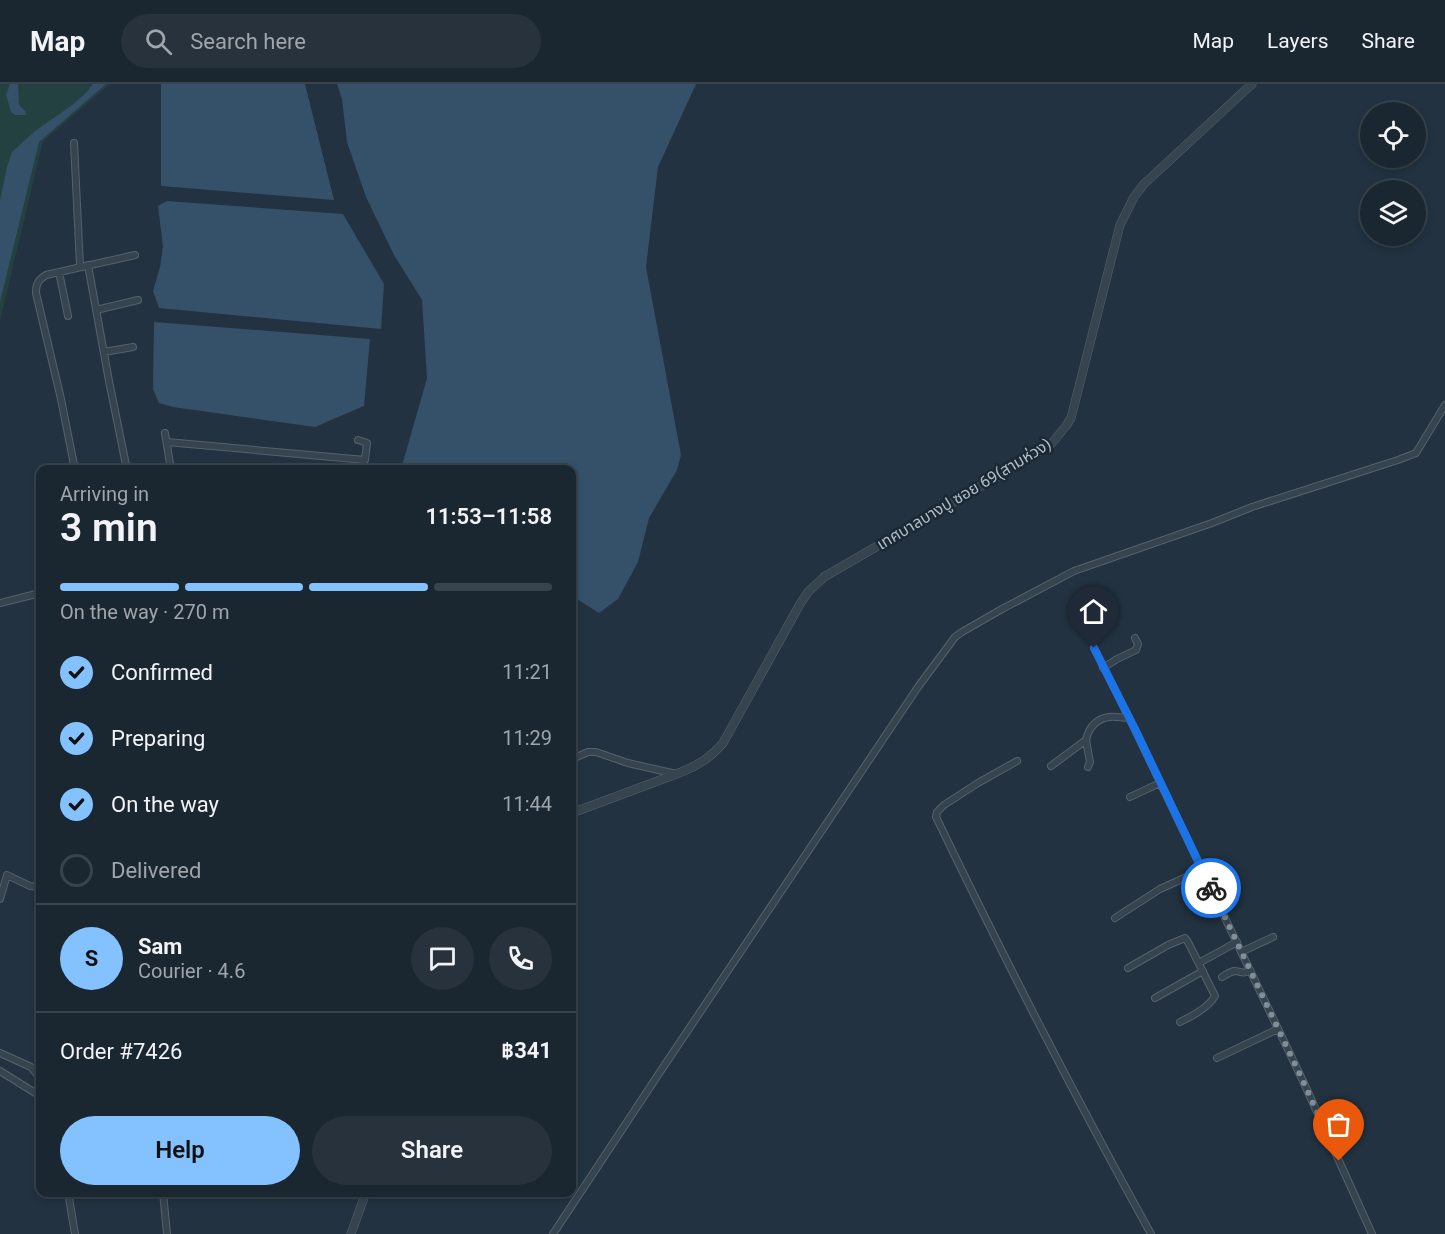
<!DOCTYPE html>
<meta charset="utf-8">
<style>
:root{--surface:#1a2630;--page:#27323c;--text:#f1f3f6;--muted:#9fa5ab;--line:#38434c;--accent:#83c2ff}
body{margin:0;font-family:Roboto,"Noto Sans Thai",sans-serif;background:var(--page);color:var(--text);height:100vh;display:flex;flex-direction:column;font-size:22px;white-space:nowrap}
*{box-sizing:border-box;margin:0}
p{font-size:20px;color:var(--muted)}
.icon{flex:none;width:33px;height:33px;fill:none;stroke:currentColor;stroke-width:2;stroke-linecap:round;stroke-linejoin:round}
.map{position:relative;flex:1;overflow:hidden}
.sheet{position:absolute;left:36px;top:381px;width:540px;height:732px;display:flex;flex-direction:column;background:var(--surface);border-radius:12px;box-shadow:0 3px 9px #0003,0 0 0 2px var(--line)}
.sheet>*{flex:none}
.buttons{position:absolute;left:1360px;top:18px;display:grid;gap:12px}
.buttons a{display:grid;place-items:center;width:66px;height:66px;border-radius:50%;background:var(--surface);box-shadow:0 3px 9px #0003,0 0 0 2px var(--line);font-size:30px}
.pin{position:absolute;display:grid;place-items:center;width:51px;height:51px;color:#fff;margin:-62px -26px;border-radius:50% 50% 50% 0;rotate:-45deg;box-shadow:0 0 6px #0007}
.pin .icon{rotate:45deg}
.courier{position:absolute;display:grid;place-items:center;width:60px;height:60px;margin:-30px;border:4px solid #1a73e8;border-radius:50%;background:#fff;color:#222;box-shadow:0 2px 8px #0007}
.summary em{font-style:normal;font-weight:600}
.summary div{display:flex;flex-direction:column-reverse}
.summary{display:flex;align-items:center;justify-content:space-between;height:102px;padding:0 24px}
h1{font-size:39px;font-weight:600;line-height:45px}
.bar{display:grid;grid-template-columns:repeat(4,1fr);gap:9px 6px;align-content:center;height:72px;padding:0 24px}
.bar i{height:8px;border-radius:4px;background:var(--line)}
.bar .selected{background:var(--accent)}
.bar p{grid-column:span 4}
.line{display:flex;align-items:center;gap:15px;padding:0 24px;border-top:2px solid var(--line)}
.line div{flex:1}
.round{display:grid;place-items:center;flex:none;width:63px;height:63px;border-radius:32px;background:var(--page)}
ol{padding:0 24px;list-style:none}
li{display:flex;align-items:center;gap:18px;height:66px}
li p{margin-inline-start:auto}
li .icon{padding:6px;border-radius:50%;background:var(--accent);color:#111;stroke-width:4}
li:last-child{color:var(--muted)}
li i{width:33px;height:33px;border:3px solid var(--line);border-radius:50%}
.button{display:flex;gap:12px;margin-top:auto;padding:12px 24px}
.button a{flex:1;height:69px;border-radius:36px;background:var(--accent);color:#111;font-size:24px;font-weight:600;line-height:69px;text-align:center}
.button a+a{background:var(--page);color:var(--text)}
header{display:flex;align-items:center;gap:36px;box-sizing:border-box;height:84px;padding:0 30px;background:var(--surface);border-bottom:2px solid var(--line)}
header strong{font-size:28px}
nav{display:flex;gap:33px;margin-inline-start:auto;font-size:21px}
.search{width:420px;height:54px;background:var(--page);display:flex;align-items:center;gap:15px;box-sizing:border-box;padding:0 21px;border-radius:33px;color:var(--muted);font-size:22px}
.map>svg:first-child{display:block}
</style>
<header>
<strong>Map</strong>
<div class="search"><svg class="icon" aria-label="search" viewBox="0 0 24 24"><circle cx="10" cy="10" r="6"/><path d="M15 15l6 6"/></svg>Search here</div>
<nav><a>Map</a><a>Layers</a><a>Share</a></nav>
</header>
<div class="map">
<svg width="1445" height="1150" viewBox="0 0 1445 1150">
<rect width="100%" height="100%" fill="#223240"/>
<path fill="#244141" d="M0 0H110L43 57 0 237Z"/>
<path fill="#345169" d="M10 0H18L19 21 25 27 26 31H15L11 28 6 11Z
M93 0H106L39 58 0 218V117L7 83 12 68 35 47 71 22 86 9Z
M161 0H305L334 116 161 102Z
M337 0H696L658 83 646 183 681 371 677 386 649 434 638 478 618 515 599 529 572 512V386L401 385 427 294 422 216 394 171 366 113 347 58 342 15Z
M167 117 343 130 384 200 381 245 159 224 153 207 160 183 163 162 158 122Z
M154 238 370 255 364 322 315 343 173 323 159 319 153 305Z"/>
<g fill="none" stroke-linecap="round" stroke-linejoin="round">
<defs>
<path id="minor" d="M74 59 80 182
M88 181 109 297 127 386
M59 188 68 232
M96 226 138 216
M104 268 133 263
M165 349 171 386
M167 358 365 376 367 359 358 356
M75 386 61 315 36 209C36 200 38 196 46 191L135 171
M0 519 40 509
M1094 564 1135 646 1303 997 1372 1150
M1103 584 1117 575 1136 566 1138 560 1135 554
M1086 656 1090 678 1088 683
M572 675 588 668H596L628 679 676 690
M1017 677 978 699 944 721 937 728 936 733C1004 874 1075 1013 1151 1150
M1051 682 1086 656C1089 643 1096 635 1109 633 1115 632 1122 634 1129 634
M1130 713 1160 699
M0 815 7 791 30 802 40 803
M1115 834 1160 805 1202 786
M1241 868 1273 853
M1199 879 1237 858
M1128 884 1168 861 1185 854 1188 858 1215 912C1208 924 1192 932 1180 938
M1222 893C1225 891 1230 888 1234 887 1241 887 1243 891 1250 886
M1155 914 1203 887
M0 969 31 983 40 994V1001
M1217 974 1278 945
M0 987 40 1012
M68 1108 75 1150
M163 1108 167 1150
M298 1111V1108
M553 1150 660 988 918 603 955 553 962 548 1002 525 1074 487 1212 439 1252 423 1398 376 1416 369 1445 321"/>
<path id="tertiary" d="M572 729 679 689C697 682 710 674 723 659L800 520 808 508 824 493 1026 376 1052 359 1066 342 1071 334 1120 141 1134 113 1144 100 1157 88 1252 0
M351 1150 366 1108"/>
</defs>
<use href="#minor" stroke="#54626e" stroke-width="8"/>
<use href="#tertiary" stroke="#54626e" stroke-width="9"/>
<use href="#minor" stroke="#364450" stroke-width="6"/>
<use href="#tertiary" stroke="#364450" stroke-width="8"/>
</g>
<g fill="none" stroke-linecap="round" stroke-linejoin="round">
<path stroke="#808e9a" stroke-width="6" stroke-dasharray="0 10.8" d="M1211 804 1303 997 1339 1077"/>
<path stroke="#1a73e8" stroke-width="8" d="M1094 564 1135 645 1211 804"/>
</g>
<g text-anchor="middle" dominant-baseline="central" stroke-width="5" stroke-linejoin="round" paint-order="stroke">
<g font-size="16" fill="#b2bfcb" stroke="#1b2935">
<text transform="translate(964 410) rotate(-31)">เทศบาลบางปู ซอย 69(สามห่วง)</text>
</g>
</g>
</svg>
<div class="buttons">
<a><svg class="icon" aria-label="locate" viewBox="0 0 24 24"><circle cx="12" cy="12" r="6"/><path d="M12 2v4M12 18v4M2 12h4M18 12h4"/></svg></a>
<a><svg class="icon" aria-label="layers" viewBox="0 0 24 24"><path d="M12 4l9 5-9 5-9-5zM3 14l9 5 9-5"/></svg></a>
</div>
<div class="pin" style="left:1339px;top:1077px;background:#ea580c"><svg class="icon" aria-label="bag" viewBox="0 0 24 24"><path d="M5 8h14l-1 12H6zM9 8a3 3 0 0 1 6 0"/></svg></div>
<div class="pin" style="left:1094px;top:564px;background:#1f2937"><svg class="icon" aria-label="home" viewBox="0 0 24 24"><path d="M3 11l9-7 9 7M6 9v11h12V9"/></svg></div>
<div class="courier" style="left:1211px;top:804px"><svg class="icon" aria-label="bike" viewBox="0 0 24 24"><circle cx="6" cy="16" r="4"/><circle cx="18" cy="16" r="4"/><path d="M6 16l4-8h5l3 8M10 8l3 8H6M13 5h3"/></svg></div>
<section class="sheet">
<div class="summary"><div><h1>3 min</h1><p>Arriving in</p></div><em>11:53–11:58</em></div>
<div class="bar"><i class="selected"></i><i class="selected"></i><i class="selected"></i><i></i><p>On the way · 270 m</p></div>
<ol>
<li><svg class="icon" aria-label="check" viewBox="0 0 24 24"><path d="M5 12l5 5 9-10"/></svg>Confirmed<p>11:21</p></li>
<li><svg class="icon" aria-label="check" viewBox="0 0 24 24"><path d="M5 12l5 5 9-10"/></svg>Preparing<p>11:29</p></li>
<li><svg class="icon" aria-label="check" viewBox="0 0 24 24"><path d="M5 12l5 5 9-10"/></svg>On the way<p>11:44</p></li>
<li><i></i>Delivered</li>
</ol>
<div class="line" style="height:108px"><b class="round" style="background:var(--accent);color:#111">S</b><div><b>Sam</b><p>Courier · 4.6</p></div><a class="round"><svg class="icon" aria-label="chat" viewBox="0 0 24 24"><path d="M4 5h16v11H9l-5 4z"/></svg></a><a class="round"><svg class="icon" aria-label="phone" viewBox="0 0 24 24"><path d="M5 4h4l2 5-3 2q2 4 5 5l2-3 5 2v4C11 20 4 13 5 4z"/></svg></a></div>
<div class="line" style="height:78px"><div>Order #7426</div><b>฿341</b></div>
<div class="button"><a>Help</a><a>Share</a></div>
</section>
</div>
